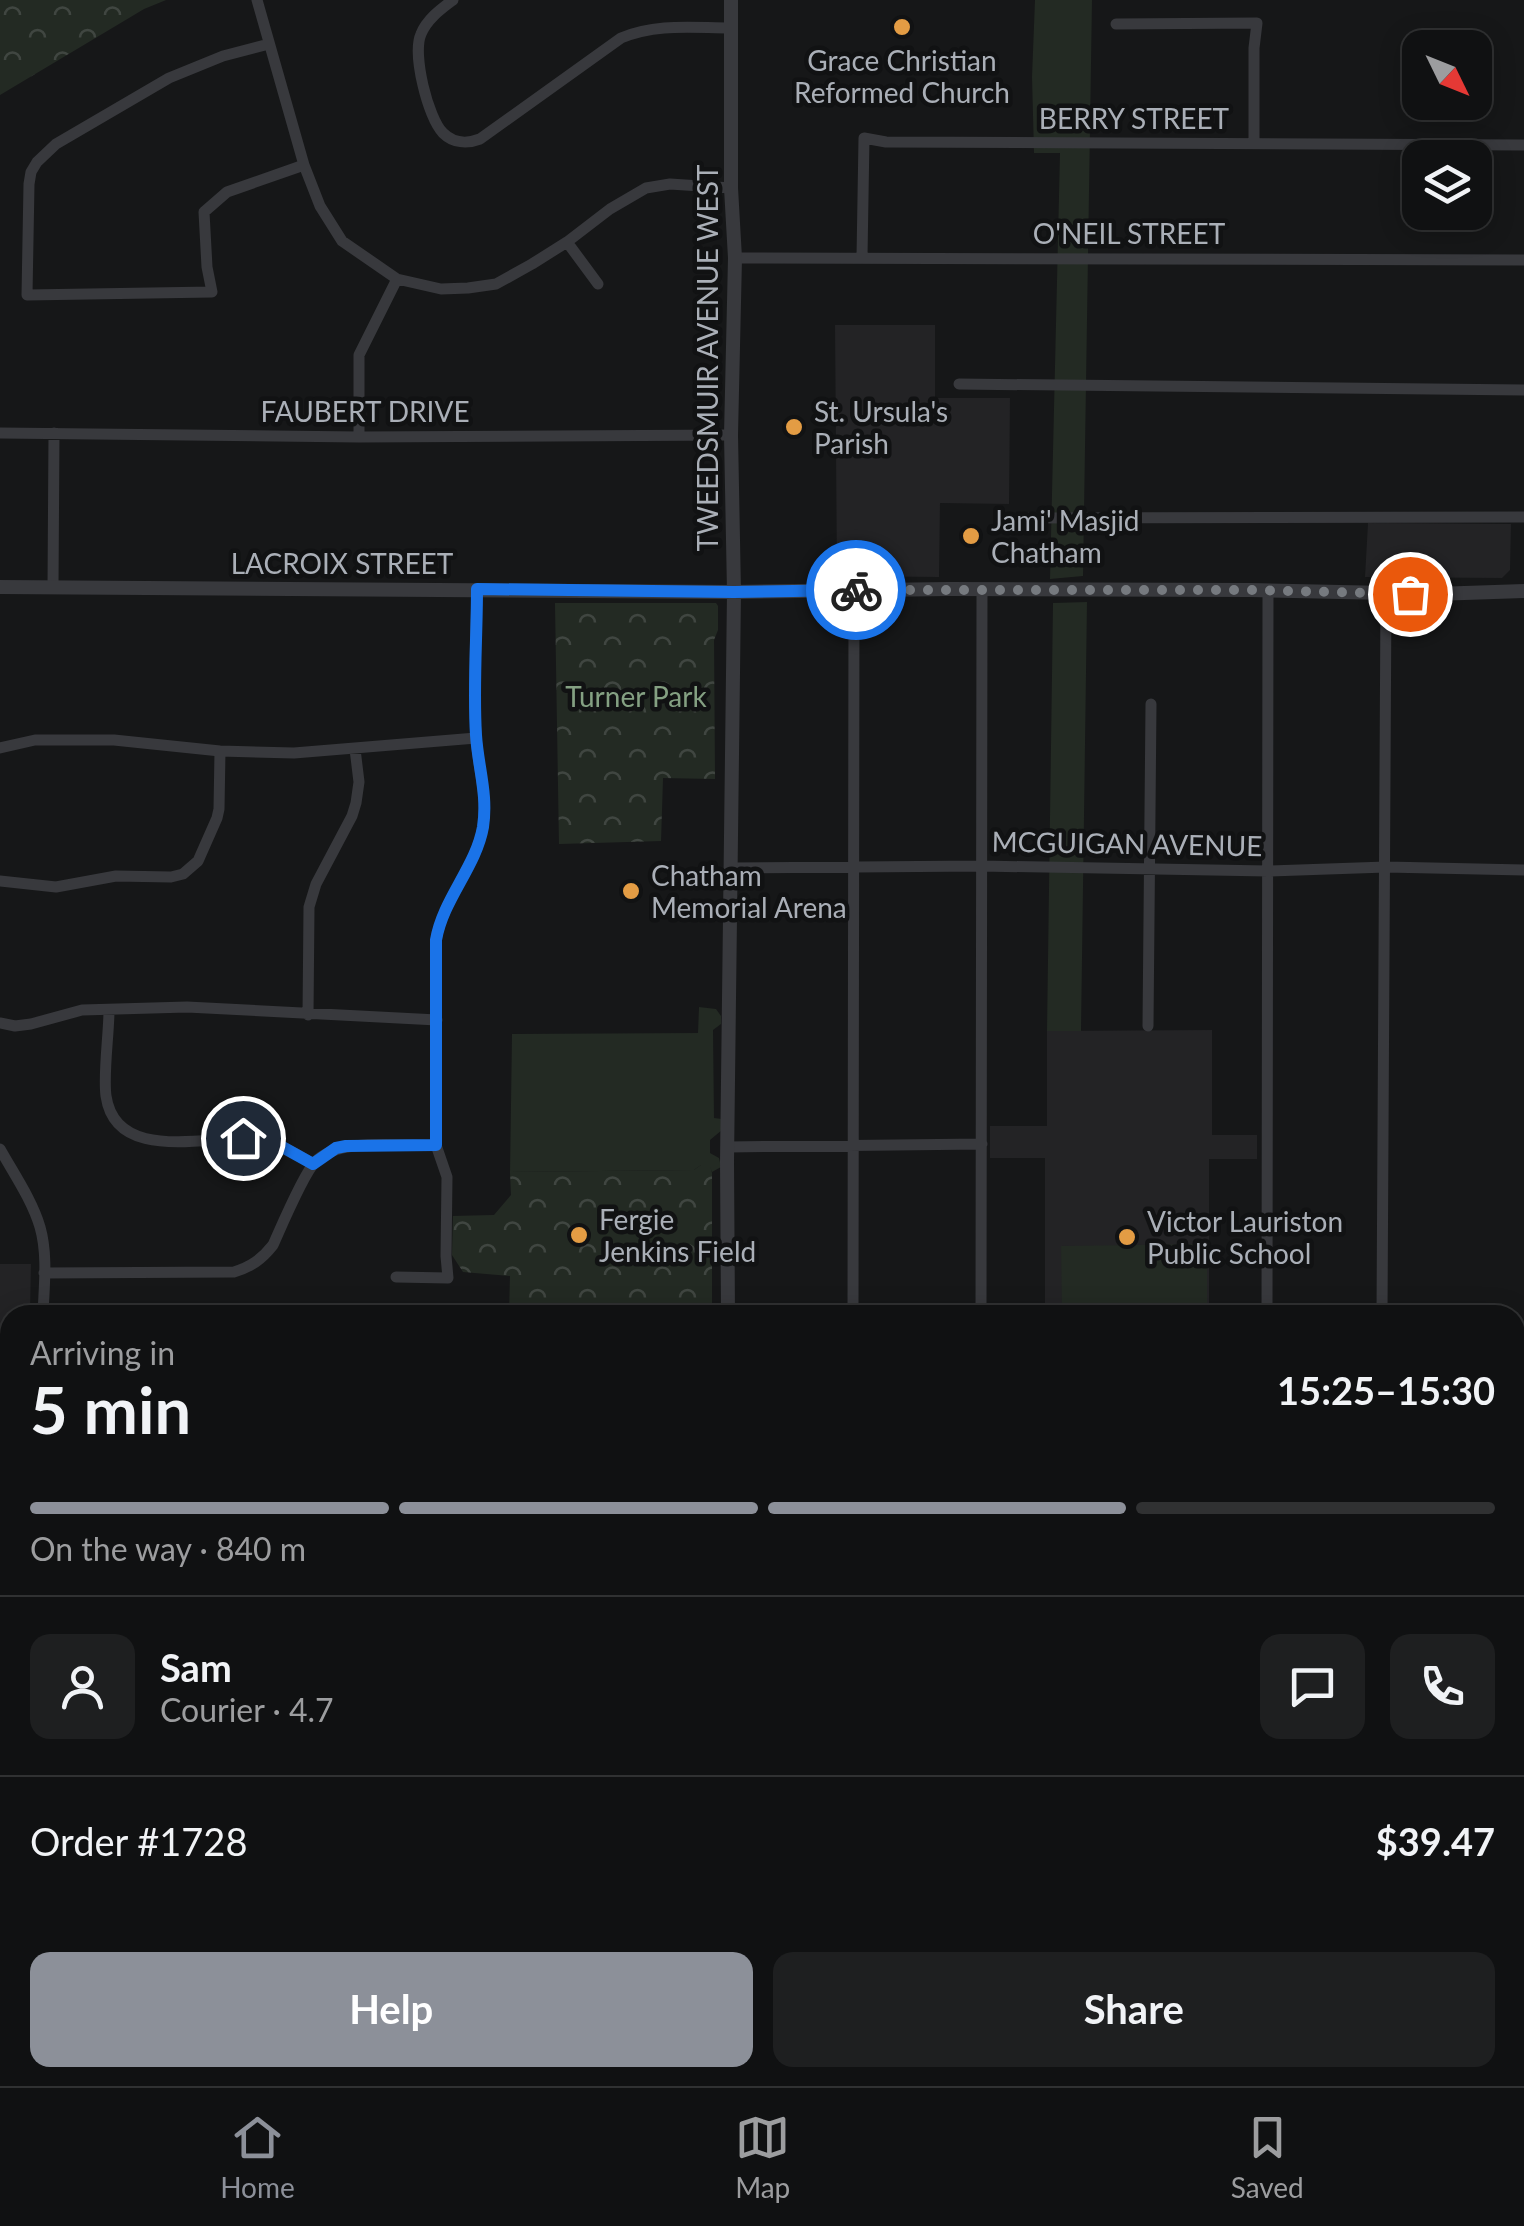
<!DOCTYPE html>
<meta charset="utf-8">
<style>
:root{--surface:#101112;--page:#1e1f20;--text:#f1f3f6;--muted:#9c9d9f;--line:#303132;--accent:#8c9099}
body{margin:0;font-family:Lato,sans-serif;background:var(--page);color:var(--text);height:100vh;display:flex;flex-direction:column;font-size:38px;white-space:nowrap}
*{box-sizing:border-box;margin:0}
p{font-size:32px;color:var(--muted)}
.icon{flex:none;width:55px;height:55px;fill:none;stroke:currentColor;stroke-width:2;stroke-linecap:round;stroke-linejoin:round}
.map{position:relative;flex:1;overflow:hidden}
.details{position:absolute;left:0px;top:1305px;width:1525px;height:782px;display:flex;flex-direction:column;background:var(--surface);border-radius:30px 30px 0 0;box-shadow:0 5px 25px #0003,0 0 0 2px var(--line)}
.details>*{flex:none}
.needle{width:65px;rotate:133deg}
.controls{position:absolute;left:1402px;top:30px;display:grid;gap:20px}
.controls a{display:grid;place-items:center;width:90px;height:90px;border-radius:20px;background:var(--surface);box-shadow:0 5px 25px #0003,0 0 0 2px var(--line);font-size:50px}
.pin{position:absolute;display:grid;place-items:center;width:85px;height:85px;color:#fff;margin:-42px;border:5px solid #fff;border-radius:50%;box-shadow:0 2px 10px #0007}
.courier{position:absolute;display:grid;place-items:center;width:100px;height:100px;margin:-50px;border:8px solid #1a73e8;border-radius:50%;background:#fff;color:#222;box-shadow:0 2px 12px #0007}
.overview em{font-style:normal;font-weight:700}
.overview div{display:flex;flex-direction:column-reverse}
.overview{display:flex;align-items:center;justify-content:space-between;height:170px;padding:0 30px}
h1{font-size:65px;font-weight:700;line-height:75px}
.bar{display:grid;grid-template-columns:repeat(4,1fr);gap:15px 10px;align-content:center;height:120px;padding:0 30px}
.bar i{height:12px;border-radius:8px;background:var(--line)}
.bar .active{background:var(--accent)}
.bar p{grid-column:span 4}
.line{display:flex;align-items:center;gap:25px;padding:0 30px;border-top:2px solid var(--line)}
.line div{flex:1}
.round{display:grid;place-items:center;flex:none;width:105px;height:105px;border-radius:20px;background:var(--page)}
.button{display:flex;gap:20px;margin-top:auto;padding:20px 30px}
.button a{flex:1;height:115px;border-radius:20px;background:var(--accent);color:#fff;font-size:40px;font-weight:700;line-height:115px;text-align:center}
.button a+a{background:var(--page);color:var(--text)}
.tabs{display:flex;justify-content:space-around;align-items:center;height:140px;border-top:2px solid var(--line);background:var(--surface);font-size:28px;color:var(--muted)}
.tabs a{display:grid;justify-items:center;gap:5px}
.tabs .active{color:var(--accent)}
.map>svg:first-child{display:block}
</style>
<div class="map">
<svg width="1524" height="2086" viewBox="0 0 1524 2086">
<defs>
<pattern id="forest-crowns" width="20" height="18" patternUnits="userSpaceOnUse" patternTransform="scale(2.5)"><rect width="20" height="18" fill="#232a23"/><path d="M2 6a3 3 0 1 1 6 0M12 15a3 3 0 1 1 6 0" fill="none" stroke="#404641"/></pattern>
</defs>
<rect width="100%" height="100%" fill="#161718"/>
<path fill="#232325" d="M835 325H935V398H1010L1009 504 940 503 939 577 837 576Z
M1368 523 1511 524 1510 570 1502 578 1365 577Z
M1212 1030V1135H1257V1159H1209V1315H1045V1158H990V1126H1047V1031Z
M0 1264H31L30 1315H10V1402H0Z"/>
<path fill="#232a23" d="M1035 0H1092L1083 576 1050 579 1060 153H1034L1032 77Z
M1087 602 1081 1031H1047L1053 603Z
M699 1007 716 1009 721 1016V1024L713 1030 714 1118 722 1119V1130L710 1140V1153L719 1158 721 1167 712 1172 709 1165H701L694 1170 510 1172 512 1034 698 1033Z
M1207 1244V1315H1062L1061 1246Z"/>
<path fill="url(#forest-crowns)" d="M0 0H166L144 9 0 95Z
M555 603H716L718 606V630L714 640 715 779 663 778 661 841 559 844Z
M701 1165H710L712 1173V1315H509L510 1276 463 1272 452 1255 453 1216 494 1215 511 1195 510 1172 694 1170Z"/>
<g fill="none" stroke-linecap="round" stroke-linejoin="round">
<path stroke="#38393d" stroke-width="11" d="M257 0 304 165 320 206 342 241 397 279 441 289 468 288 496 284 532 264 567 242 610 209 646 188 670 184 731 188
M453 0C441 9 427 19 421 34 412 54 428 118 443 133 453 143 467 144 480 139L621 38C657 23 693 28 731 28
M1116 24 1257 23 1254 48V143
M269 44 223 56 169 78 56 144 37 162 31 172 29 184 27 295 212 292 207 267 204 212 227 192 304 165
M567 242 598 284
M862 257 864 138 886 142 1524 145
M735 258 1524 260
M959 384 1524 390
M0 433 359 437 731 435
M359 437V355L397 279
M1017 518 1524 517
M53 587 54 433
M0 748 35 740H114L220 751 294 753 476 738
M730 868 981 866 1268 871 1386 867 1524 870
M0 881 56 887 116 876 171 877 183 874 198 861 217 818 219 809 220 751
M109 1010C109 1034 103 1074 106 1096 116 1165 211 1134 256 1139 277 1142 295 1153 313 1164
M308 1015 309 907 316 884 352 816 356 803 359 782 355 749
M0 1023 15 1026 31 1024 82 1010 187 1007 437 1020
M1148 1026 1151 704
M728 1147 982 1144
M0 1149C14 1174 32 1200 40 1227 48 1255 44 1286 43 1315
M44 1273 234 1272C251 1267 262 1259 273 1245 282 1225 303 1175 315 1162 340 1136 403 1147 436 1145
M396 1277 448 1278 446 1256 447 1177 436 1145V940C443 899 476 867 483 827 488 795 477 766 476 735 473 687 476 637 477 589
M853 1315 854 590
M981 1315 982 589
M1267 1315 1268 590
M1382 1315 1386 593
M1515 1540H1524
M0 1702H10
M0 1851H10
M1515 1908H1524
M0 2037H10
M213 2078V2086
M434 2086 440 2078
M576 2086V2078
M941 2086 942 2078
M1117 2086V2078
M1253 2086V2078"/>
<path stroke="#38393d" stroke-width="14" d="M0 587 734 592 949 589 1251 590 1435 594 1524 591
M728 1315 727 1162 734 592 731 435 735 258 731 188V0
M701 2086V2078"/>
<path stroke="#46484d" stroke-width="15" d="M0 1416 10 1415
M1515 1423 1524 1422"/>
</g>
<g fill="none" stroke-linecap="round" stroke-linejoin="round">
<path stroke="#767a7f" stroke-width="10" stroke-dasharray="0 18" d="M856 590H1251L1410 594"/>
<path stroke="#1a73e8" stroke-width="12" d="M243 1138 277 1144 313 1164 336 1148 346 1146 436 1145V940C443 899 476 867 483 827 488 794 478 767 476 735 473 687 477 637 477 589L734 592 856 590"/>
</g>
<g fill="#e39c44" stroke="#111213" stroke-width="4">
<circle cx="902" cy="27" r="10"/>
<circle cx="794" cy="427" r="10"/>
<circle cx="971" cy="536" r="10"/>
<circle cx="631" cy="891" r="10"/>
<circle cx="579" cy="1235" r="10"/>
<circle cx="1127" cy="1237" r="10"/>
</g>
<g text-anchor="middle" dominant-baseline="central" stroke-width="9" stroke-linejoin="round" paint-order="stroke">
<g font-size="28" fill="#aaafb7" stroke="#111213" text-anchor="start">
<text x="902" y="60" text-anchor="middle">Grace Christian<tspan x="902" dy="32">Reformed Church</tspan></text>
<text x="814" y="411">St. Ursula's<tspan x="814" dy="32">Parish</tspan></text>
<text x="991" y="520">Jami' Masjid<tspan x="991" dy="32">Chatham</tspan></text>
<text x="651" y="875">Chatham<tspan x="651" dy="32">Memorial Arena</tspan></text>
<text x="599" y="1219">Fergie<tspan x="599" dy="32">Jenkins Field</tspan></text>
<text x="1147" y="1221">Victor Lauriston<tspan x="1147" dy="32">Public School</tspan></text>
</g>
<g font-size="28" fill="#aaafb7" stroke="#111213">
<text x="1134" y="118">BERRY STREET</text>
<text x="1129" y="233">O'NEIL STREET</text>
<text transform="translate(707 358) rotate(-90)">TWEEDSMUIR AVENUE WEST</text>
<text x="365" y="411">FAUBERT DRIVE</text>
<text x="342" y="563">LACROIX STREET</text>
<text transform="translate(1127 843) rotate(1)">MCGUIGAN AVENUE</text>
</g>
<g font-size="28" fill="#84a082" stroke="#111213">
<text x="636" y="696">Turner Park</text>
</g>
</g>
</svg>
<div class="controls">
<a><svg class="needle" viewBox="-14 -14 28 28"><path d="M0-13l5 13h-10z" fill="#e53935"/><path d="M0 13l5-13h-10z" fill="#9c9d9f"/></svg></a>
<a><svg class="icon" aria-label="layers" viewBox="0 0 24 24"><path d="M12 4l9 5-9 5-9-5zM3 14l9 5 9-5"/></svg></a>
</div>
<div class="pin" style="left:1410px;top:594px;background:#ea580c"><svg class="icon" aria-label="bag" viewBox="0 0 24 24"><path d="M5 8h14l-1 12H6zM9 8a3 3 0 0 1 6 0"/></svg></div>
<div class="pin" style="left:243px;top:1138px;background:#1f2937"><svg class="icon" aria-label="home" viewBox="0 0 24 24"><path d="M3 11l9-7 9 7M6 9v11h12V9"/></svg></div>
<div class="courier" style="left:856px;top:590px"><svg class="icon" aria-label="bike" viewBox="0 0 24 24"><circle cx="6" cy="16" r="4"/><circle cx="18" cy="16" r="4"/><path d="M6 16l4-8h5l3 8M10 8l3 8H6M13 5h3"/></svg></div>
<section class="details">
<div class="overview"><div><h1>5 min</h1><p>Arriving in</p></div><em>15:25–15:30</em></div>
<div class="bar"><i class="active"></i><i class="active"></i><i class="active"></i><i></i><p>On the way · 840 m</p></div>
<div class="line" style="height:180px"><a class="round"><svg class="icon" aria-label="person" viewBox="0 0 24 24"><circle cx="12" cy="8" r="4"/><path d="M4 21q1-7 8-7t8 7"/></svg></a><div><b>Sam</b><p>Courier · 4.7</p></div><a class="round"><svg class="icon" aria-label="chat" viewBox="0 0 24 24"><path d="M4 5h16v11H9l-5 4z"/></svg></a><a class="round"><svg class="icon" aria-label="phone" viewBox="0 0 24 24"><path d="M5 4h4l2 5-3 2q2 4 5 5l2-3 5 2v4C11 20 4 13 5 4z"/></svg></a></div>
<div class="line" style="height:130px"><div>Order #1728</div><b>$39.47</b></div>
<div class="button"><a>Help</a><a>Share</a></div>
</section>
</div>
<nav class="tabs">
<a class="active"><svg class="icon" aria-label="home" viewBox="0 0 24 24"><path d="M3 11l9-7 9 7M6 9v11h12V9"/></svg>Home</a>
<a><svg class="icon" aria-label="map" viewBox="0 0 24 24"><path d="M3 6l6-2 6 2 6-2v14l-6 2-6-2-6 2zM9 4v14M15 6v14"/></svg>Map</a>
<a><svg class="icon" aria-label="saved" viewBox="0 0 24 24"><path d="M7 4h10v16l-5-4-5 4z"/></svg>Saved</a>
</nav>
